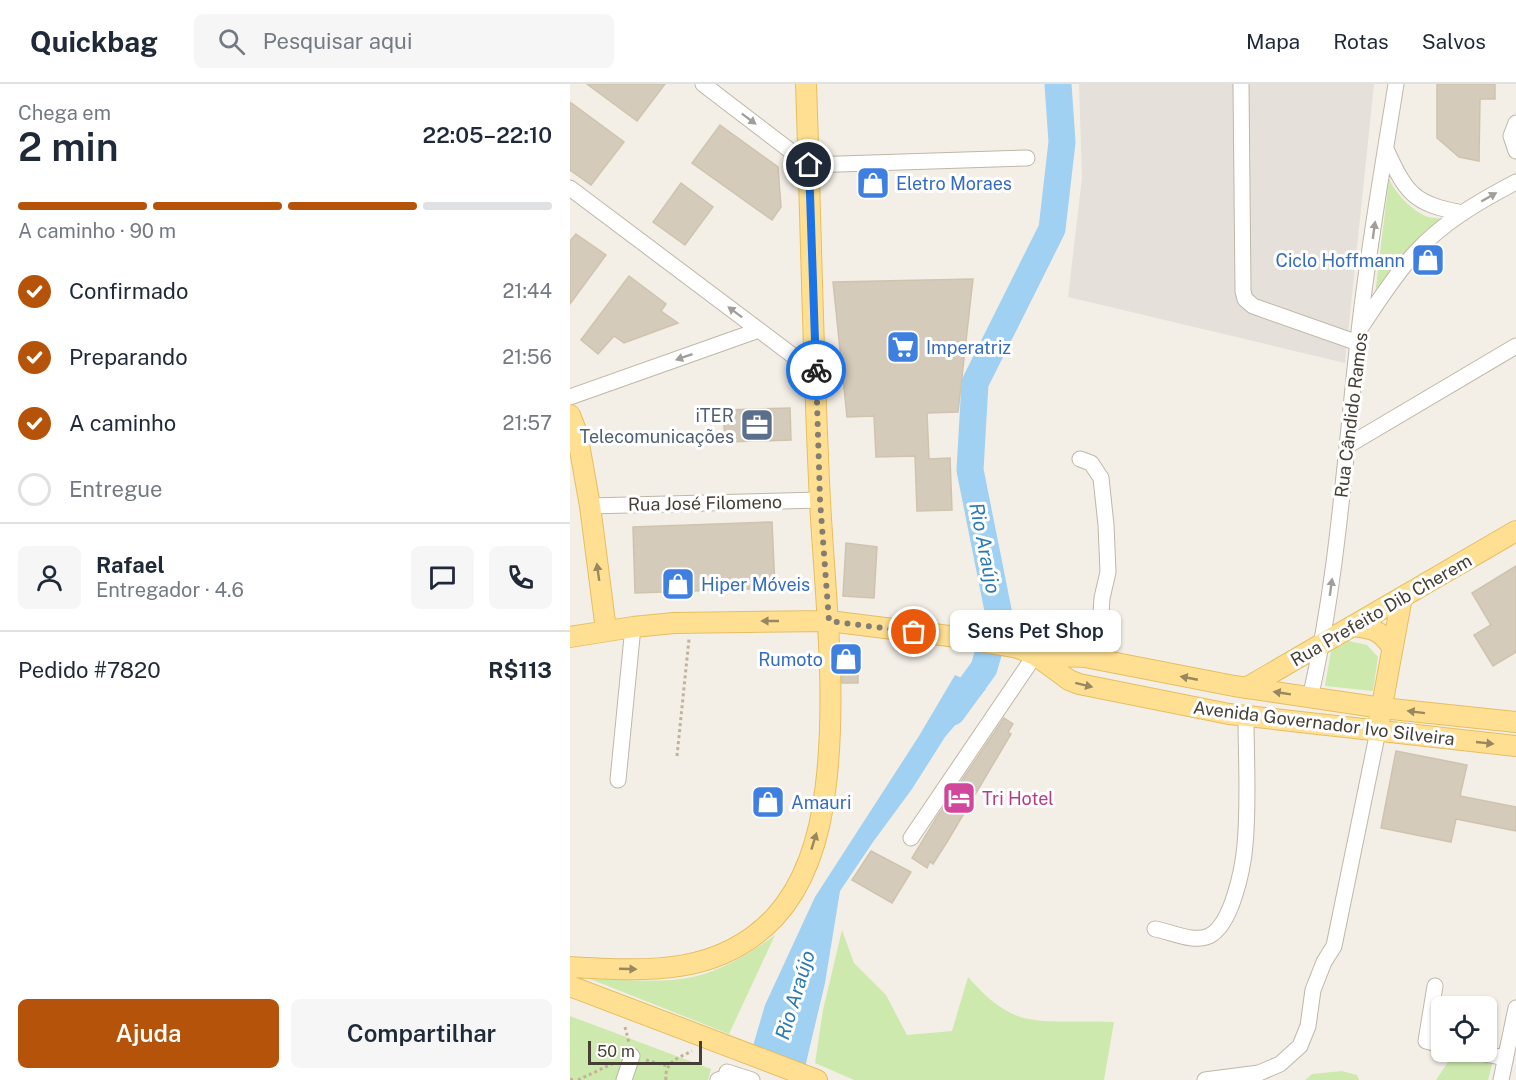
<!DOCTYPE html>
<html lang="pt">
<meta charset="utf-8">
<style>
:root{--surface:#fff;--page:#f6f6f7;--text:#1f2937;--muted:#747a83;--line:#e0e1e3;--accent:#b45309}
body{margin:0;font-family:"Public Sans",sans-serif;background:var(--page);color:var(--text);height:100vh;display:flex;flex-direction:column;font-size:22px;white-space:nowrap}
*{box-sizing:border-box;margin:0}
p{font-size:20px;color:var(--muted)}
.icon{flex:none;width:33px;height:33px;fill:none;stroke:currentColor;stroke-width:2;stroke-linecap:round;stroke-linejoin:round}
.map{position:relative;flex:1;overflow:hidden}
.details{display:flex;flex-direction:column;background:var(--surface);width:570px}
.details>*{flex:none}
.fabs{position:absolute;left:861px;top:912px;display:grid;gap:12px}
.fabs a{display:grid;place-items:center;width:66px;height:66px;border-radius:9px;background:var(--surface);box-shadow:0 2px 4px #0004;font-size:30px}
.scale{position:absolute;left:18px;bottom:15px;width:114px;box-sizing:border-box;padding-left:6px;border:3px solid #463f35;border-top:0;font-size:16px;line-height:21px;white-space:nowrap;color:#463f35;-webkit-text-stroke:4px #fff;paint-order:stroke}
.pin{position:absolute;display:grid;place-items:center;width:51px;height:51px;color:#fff;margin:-26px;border:3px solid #fff;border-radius:50%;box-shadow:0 2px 6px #0007}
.courier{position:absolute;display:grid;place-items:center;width:60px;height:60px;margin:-30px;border:4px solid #1a73e8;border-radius:50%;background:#fff;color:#222;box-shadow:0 2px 8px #0007}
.bubble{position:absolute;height:42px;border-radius:9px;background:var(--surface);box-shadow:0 2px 4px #0004;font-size:20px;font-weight:600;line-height:42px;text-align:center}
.head em{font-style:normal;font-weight:600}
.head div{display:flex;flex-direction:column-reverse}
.head{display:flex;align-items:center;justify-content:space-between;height:102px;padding:0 18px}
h1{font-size:39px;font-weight:600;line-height:45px}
.bar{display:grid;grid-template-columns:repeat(4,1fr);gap:9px 6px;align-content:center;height:72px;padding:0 18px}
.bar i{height:8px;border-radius:4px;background:var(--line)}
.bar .active{background:var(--accent)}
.bar p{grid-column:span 4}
.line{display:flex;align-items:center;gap:15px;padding:0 18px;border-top:2px solid var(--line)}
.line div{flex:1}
.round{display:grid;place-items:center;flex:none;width:63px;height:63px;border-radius:9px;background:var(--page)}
ol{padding:0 18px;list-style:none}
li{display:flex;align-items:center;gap:18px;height:66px}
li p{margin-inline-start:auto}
li .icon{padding:6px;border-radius:50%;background:var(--accent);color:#fff;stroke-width:4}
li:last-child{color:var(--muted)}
li i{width:33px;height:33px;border:3px solid var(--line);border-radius:50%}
.primary-button{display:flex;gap:12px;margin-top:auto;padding:12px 18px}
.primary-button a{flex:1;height:69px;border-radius:9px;background:var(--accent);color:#fff;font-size:24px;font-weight:600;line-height:69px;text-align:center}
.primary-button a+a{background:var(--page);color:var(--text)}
header{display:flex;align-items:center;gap:36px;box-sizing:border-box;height:84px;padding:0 30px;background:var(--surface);border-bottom:2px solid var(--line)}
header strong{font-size:28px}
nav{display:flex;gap:33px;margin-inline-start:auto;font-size:21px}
.search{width:420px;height:54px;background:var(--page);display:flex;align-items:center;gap:15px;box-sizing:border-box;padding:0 21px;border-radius:9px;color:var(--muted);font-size:22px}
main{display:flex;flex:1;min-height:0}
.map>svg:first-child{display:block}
</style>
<header>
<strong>Quickbag</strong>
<div class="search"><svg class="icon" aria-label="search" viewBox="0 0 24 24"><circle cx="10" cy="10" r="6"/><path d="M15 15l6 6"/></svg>Pesquisar aqui</div>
<nav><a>Mapa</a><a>Rotas</a><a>Salvos</a></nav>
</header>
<main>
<section class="details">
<div class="head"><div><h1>2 min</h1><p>Chega em</p></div><em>22:05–22:10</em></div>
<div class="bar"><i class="active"></i><i class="active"></i><i class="active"></i><i></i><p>A caminho · 90 m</p></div>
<ol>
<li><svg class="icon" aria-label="check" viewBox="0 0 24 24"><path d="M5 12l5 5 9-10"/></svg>Confirmado<p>21:44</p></li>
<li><svg class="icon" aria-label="check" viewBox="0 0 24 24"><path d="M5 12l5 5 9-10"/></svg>Preparando<p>21:56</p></li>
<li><svg class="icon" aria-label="check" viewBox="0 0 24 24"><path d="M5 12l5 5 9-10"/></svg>A caminho<p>21:57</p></li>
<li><i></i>Entregue</li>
</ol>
<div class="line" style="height:108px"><a class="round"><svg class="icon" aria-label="person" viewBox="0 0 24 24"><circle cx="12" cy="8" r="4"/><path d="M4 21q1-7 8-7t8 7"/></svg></a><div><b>Rafael</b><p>Entregador · 4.6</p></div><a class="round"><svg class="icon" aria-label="chat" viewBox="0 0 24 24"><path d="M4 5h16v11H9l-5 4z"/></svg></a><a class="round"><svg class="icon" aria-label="phone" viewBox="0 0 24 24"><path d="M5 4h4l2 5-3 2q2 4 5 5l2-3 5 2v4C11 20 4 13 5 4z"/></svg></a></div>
<div class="line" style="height:78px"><div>Pedido #7820</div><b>R$113</b></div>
<div class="primary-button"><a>Ajuda</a><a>Compartilhar</a></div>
</section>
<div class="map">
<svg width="946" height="996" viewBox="0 0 946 996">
<rect width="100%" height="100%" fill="#f3efe6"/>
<path fill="#e5e0da" d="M509 0H804L775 279 498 213 512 94Z"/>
<path fill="#cee9ad" d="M819 95C826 110 842 127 858 133 862 134 868 134 873 135L856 146 819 190 804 219Z
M779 557 797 561 808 573 803 607 755 602 761 567Z
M272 846 284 879 316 911 337 951 382 947 398 893C413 910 431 928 454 934 477 940 519 936 544 938L534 996H284L245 979 253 926Z
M205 851 159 950 20 895C53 895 90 900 123 893 153 886 181 869 205 851Z
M0 932 141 985 138 996H0Z
M889 972 923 977 918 996H866L878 978Z
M772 987 787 991 789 996H735L742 990Z"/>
<path fill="#a0d0f2" d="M385 591 416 605 375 653 342 705 303 758 270 807 255 899 232 996H173L195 921 245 813 349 652Z"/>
<path fill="#f3efe6" d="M180 961 239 982 235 996H169Z"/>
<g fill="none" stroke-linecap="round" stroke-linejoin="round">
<path stroke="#a0d0f2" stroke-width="27" d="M382 628 414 584 429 531 400 386 405 299 482 145 492 58 488 0"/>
</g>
<path fill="#d5cbbb" stroke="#d0c3ae" stroke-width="1.5" d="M17 0H95L67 37Z
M867 0H925V15H910L909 77 889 73 867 54Z
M0 18 54 58 21 101 0 86Z
M150 41 208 83 211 123 202 136 122 79Z
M111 99 143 123 115 161 83 138Z
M6 150 36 171 0 220V157Z
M59 192 96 220 91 227 108 239 54 259 44 252 28 270 11 256Z
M403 195 388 328 357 329 359 375 380 374 382 426 347 427 345 372 306 373 304 332 277 333 263 198Z
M220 324 221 356 155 358 153 326Z
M202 438 205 504 65 509 63 443Z
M276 459 307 463 304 514 273 512Z
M946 482V568L923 582 904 551 921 541 902 509Z
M271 565H288V599H272Z
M434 634 443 640 438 648 441 650 377 758 363 780 360 777 357 784 342 774 367 733Z
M826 667 897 681 890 712 946 723V747L886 735 881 758 811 744Z
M301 767 341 788 322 819 282 796Z"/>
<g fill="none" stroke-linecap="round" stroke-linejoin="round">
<defs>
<path id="minor" d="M133 0 239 81 457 74
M671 0 673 207 675 215 683 222 788 259
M946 39 941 52 946 67
M816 65C836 109 843 120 893 129
M0 104 246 289
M791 243C808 218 824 192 845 169 873 138 910 117 946 98
M0 313 189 246
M777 362 946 262
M510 375 521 379 531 394 536 441 538 488 532 514 528 576
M20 422 250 416
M740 614C768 494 775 370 789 248 798 165 813 82 826 0
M48 696 63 543
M341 754 465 571
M585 845C602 848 623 859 639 852 662 841 673 784 675 761 679 718 676 675 676 632
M865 902 856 957 872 961
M905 968 935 974
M54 996 62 972
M148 996 155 994 157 988 182 996
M635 996 689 989 710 980 730 962 738 942 743 906 754 878 764 862 808 647
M931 996 946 924"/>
<path id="major" d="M0 331 7 349 20 422 36 546
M782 542C803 544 810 546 822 563
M0 553 63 543 104 539 259 537 387 553 448 564 465 571 499 596 509 600 659 630 946 662
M465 571 515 573 664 602 812 624 946 638
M676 604 946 447
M809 638 832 513
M0 883C75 887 149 893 205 833 237 798 251 747 256 700 267 606 255 511 250 417 243 278 241 139 236 0
M0 902 247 996"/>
</defs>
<use href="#minor" stroke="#bfb7a8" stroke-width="17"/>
<use href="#major" stroke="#e6be61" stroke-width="22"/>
<path stroke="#c1b399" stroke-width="3" stroke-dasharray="3 3" stroke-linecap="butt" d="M107 672 119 555
M55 943 59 959
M76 976 98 982
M0 995 3 996
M8 996 44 979
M96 996C94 978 108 974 122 967"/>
<use href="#minor" stroke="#fff" stroke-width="15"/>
<use href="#major" stroke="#ffe093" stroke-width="20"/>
</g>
<defs><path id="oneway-solid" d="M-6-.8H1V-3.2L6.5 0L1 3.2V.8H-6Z" transform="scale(1.5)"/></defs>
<g fill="#a29f9a">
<use href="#oneway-solid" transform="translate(179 35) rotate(37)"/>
<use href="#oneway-solid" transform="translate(919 113) rotate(-30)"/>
<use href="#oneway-solid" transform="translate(804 146) rotate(-82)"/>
<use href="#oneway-solid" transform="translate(165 228) rotate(-143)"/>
<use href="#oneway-solid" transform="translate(114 273) rotate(161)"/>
<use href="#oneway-solid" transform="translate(761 503) rotate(-82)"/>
</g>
<g fill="#99875f">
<use href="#oneway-solid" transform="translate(28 488) rotate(-98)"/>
<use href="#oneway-solid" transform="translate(200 537) rotate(180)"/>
<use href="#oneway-solid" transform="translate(619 594) rotate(-169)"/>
<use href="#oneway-solid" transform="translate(514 601) rotate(14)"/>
<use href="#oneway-solid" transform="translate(712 609) rotate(-171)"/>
<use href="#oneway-solid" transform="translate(846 628) rotate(-173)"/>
<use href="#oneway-solid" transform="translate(915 659) rotate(6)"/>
<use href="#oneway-solid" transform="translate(244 757) rotate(-73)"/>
<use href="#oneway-solid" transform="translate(58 885) rotate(2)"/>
</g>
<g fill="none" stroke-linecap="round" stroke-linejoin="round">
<path stroke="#837d73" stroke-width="6" stroke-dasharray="0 10.8" d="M246 286 250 416 259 537 344 548"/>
<path stroke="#1a73e8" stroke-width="8" d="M239 81 246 286"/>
</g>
<defs>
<symbol id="shop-square" viewBox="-11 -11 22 22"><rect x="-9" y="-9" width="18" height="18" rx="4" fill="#3f7fe0" stroke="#fff"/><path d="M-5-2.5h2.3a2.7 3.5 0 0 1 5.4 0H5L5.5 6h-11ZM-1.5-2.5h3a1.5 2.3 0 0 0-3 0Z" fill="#fff"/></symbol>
<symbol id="supermarket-square" viewBox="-11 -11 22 22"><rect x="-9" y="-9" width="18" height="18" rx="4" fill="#3f7fe0" stroke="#fff"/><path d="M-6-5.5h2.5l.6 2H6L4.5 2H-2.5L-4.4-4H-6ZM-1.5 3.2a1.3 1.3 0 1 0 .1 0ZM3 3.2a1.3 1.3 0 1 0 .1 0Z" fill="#fff"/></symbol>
<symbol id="office-square" viewBox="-11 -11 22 22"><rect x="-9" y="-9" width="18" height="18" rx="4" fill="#5c6f8a" stroke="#fff"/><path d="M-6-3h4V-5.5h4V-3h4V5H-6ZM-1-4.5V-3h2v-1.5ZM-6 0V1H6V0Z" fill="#fff"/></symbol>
<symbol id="hotel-square" viewBox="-11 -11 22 22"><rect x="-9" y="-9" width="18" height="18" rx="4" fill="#d1479c" stroke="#fff"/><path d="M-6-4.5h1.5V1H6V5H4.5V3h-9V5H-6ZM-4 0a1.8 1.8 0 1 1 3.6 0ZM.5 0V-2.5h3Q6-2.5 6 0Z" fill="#fff"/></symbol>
</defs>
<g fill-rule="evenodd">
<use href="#shop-square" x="284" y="80" width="38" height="38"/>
<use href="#shop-square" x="839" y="157" width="38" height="38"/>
<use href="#supermarket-square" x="314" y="244" width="38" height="38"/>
<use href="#office-square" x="168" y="322" width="38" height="38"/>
<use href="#shop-square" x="89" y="481" width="38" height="38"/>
<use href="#shop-square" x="257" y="556" width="38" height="38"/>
<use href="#hotel-square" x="370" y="695" width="38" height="38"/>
<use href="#shop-square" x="179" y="699" width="38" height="38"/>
</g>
<g text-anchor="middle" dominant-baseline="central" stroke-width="6" stroke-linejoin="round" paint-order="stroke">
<g font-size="18" fill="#366cbe" stroke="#fff" text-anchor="start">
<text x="326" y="99">Eletro Moraes</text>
<text x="835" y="176" text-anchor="end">Ciclo Hoffmann</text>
<text x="356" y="263">Imperatriz</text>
<text x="131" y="500">Hiper Móveis</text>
<text x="253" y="575" text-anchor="end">Rumoto</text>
<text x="221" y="718">Amauri</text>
</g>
<g font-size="18" fill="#4e5e75" stroke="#fff" text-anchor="end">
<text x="164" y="331">iTER<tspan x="164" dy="21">Telecomunicações</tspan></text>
</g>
<g font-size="18" fill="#463f35" stroke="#fff">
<text transform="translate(781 331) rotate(-83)">Rua Cândido Ramos</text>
<text transform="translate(135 419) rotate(-1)">Rua José Filomeno</text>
<text transform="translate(811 526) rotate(-30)">Rua Prefeito Dib Cherem</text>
<text transform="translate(754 639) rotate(7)">Avenida Governador Ivo Silveira</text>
</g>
<g font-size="18" fill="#b23c85" stroke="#fff" text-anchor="start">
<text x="412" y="714">Tri Hotel</text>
</g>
<g font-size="20" font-style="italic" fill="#2c7ab4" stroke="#fff">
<text transform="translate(415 464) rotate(79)">Rio Araújo</text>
<text transform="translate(225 911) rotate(-73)">Rio Araújo</text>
</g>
</g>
</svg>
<div class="fabs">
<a><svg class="icon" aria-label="locate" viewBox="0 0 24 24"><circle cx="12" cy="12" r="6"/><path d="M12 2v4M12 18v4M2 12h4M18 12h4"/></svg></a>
</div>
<div class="scale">50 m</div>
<div class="pin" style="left:344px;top:548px;background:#ea580c"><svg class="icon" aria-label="bag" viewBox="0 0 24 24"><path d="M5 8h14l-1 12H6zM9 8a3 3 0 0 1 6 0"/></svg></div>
<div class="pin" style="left:239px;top:81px;background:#1f2937"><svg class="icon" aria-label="home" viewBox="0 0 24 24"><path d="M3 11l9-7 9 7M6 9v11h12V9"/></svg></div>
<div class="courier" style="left:246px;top:286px"><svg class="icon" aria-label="bike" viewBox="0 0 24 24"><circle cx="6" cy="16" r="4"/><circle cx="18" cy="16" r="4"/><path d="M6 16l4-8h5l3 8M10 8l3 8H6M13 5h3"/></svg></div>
<div class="bubble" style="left:380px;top:526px;width:171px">Sens Pet Shop</div>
</div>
</main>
